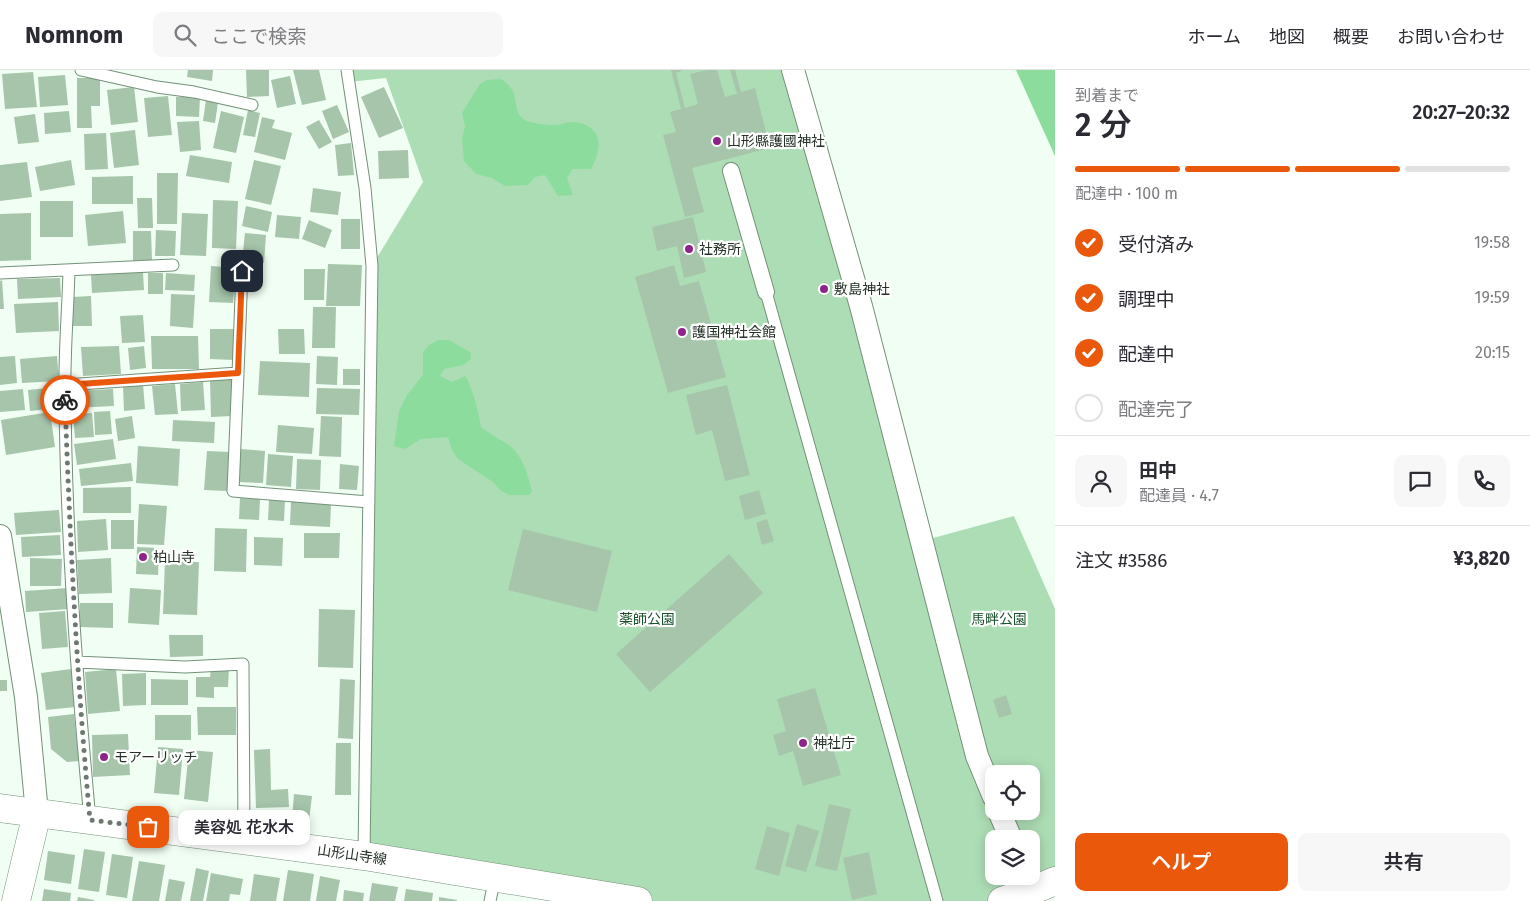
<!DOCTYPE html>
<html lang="ja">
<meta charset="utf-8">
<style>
:root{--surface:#fff;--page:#f7f7f7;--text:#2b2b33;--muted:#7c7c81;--line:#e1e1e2;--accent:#ea580c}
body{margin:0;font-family:"Fira Sans","Noto Sans JP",sans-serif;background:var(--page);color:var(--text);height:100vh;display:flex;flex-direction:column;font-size:19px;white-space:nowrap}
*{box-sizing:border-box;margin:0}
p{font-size:16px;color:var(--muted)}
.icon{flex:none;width:28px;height:28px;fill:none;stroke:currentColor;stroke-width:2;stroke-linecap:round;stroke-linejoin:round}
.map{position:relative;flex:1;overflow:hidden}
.drawer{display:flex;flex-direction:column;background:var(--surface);width:475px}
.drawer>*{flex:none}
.controls{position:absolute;left:985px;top:695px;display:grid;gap:10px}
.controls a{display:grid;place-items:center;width:55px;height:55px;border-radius:10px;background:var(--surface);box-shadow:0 2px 12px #0003;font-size:25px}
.pin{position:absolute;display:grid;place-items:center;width:42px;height:42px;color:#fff;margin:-21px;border-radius:10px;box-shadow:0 2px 8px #0006}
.courier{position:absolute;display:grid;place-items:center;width:50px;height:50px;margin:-25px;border:4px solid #ea580c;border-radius:50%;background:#fff;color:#222;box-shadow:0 1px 6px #0007}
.bubble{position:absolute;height:35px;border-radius:10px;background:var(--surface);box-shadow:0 2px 12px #0003;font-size:16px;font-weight:600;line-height:35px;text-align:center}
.overview em{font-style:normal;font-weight:600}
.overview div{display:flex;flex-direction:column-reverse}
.overview{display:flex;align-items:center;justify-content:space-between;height:85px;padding:0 20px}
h1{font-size:32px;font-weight:600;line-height:38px}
.bar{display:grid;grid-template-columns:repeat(4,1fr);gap:8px 5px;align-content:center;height:60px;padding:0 20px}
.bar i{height:6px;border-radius:4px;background:var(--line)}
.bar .active{background:var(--accent)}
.bar p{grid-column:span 4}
.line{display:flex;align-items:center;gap:12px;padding:0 20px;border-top:1px solid var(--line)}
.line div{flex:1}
.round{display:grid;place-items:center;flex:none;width:52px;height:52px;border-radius:10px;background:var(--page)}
ol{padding:0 20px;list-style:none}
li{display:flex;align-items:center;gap:15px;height:55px}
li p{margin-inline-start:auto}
li .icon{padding:5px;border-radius:50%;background:var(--accent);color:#fff;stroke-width:4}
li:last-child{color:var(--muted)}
li i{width:28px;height:28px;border:2px solid var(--line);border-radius:50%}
.action{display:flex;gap:10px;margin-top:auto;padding:10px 20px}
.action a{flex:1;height:58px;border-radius:10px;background:var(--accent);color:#fff;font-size:20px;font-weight:600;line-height:58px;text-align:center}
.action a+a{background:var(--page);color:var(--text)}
header{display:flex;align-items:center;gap:30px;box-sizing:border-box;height:70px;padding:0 25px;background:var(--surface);border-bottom:1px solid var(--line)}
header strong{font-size:24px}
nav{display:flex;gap:28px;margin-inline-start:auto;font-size:18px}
.search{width:350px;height:45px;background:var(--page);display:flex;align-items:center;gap:12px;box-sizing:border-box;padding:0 18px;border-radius:10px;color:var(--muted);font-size:19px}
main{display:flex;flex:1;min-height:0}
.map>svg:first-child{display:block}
</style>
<header>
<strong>Nomnom</strong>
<div class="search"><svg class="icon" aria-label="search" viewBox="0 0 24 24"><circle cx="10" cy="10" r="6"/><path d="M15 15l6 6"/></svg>ここで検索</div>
<nav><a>ホーム</a><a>地図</a><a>概要</a><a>お問い合わせ</a></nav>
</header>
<main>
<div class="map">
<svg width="1055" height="831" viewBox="0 0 1055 831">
<rect width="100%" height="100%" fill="#f1fef3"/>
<path fill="#adddb5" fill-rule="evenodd" d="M347 0H785L922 471 1014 446 1055 539V811L1002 831H638L364 786 372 196 423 112 386 8 349 12ZM994 704H1031V741H994ZM994 769H1031V806H994Z"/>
<path fill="#8cdd9d" d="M1016 0H1055V86Z
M501 9C522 22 511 37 522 48 529 54 547 55 556 55 561 55 566 52 571 52 583 52 595 57 598 69 600 79 596 90 591 99H573L567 108 573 125 558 126 545 105 535 107 528 115 505 116 492 108 476 104 464 91 462 69 465 56 462 43 480 14 487 10Z
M438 270H449L470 282 471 289 463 295 444 299 440 306 452 312 465 306C471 312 480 347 481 357 490 364 500 369 509 375 523 386 528 405 532 422L529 425H509L500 420 493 412 458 389 452 380 448 367 421 369 405 379 394 376 399 341 407 325 423 305V282L429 275Z"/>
<path fill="#a6c5ab" d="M188 0H213L212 11 187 7Z
M246 0H269V26L247 27Z
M293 0H319L326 30 302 35Z
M671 0H683L676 3 685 38 698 34 690 4 707 0H717L725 27 737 24 730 0H735L741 22 755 18 770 78 692 98 704 142 685 147 663 65 676 62 670 42 681 39Z
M33 2 37 37 5 39 2 4Z
M65 5 68 35 40 37 38 7Z
M290 6 296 34 277 38 271 10Z
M77 8H100V36H91L92 58H77Z
M134 17 138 52 111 55 107 20Z
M384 17 403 58 379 68 361 27Z
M168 26 172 65 148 67 144 28Z
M176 27H200L199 47 176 46Z
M206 30 218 32 215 53 203 51Z
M337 35 349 62 333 69 322 41Z
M248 40 260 43 255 67 243 65Z
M69 41 71 62 45 64 44 43Z
M221 41 244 47 236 83 213 78Z
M35 44 39 72 18 74 14 47Z
M262 47 275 50 272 58 292 63 285 90 254 82Z
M319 50 332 72 319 79 306 57Z
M199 51 201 80 180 82 177 52Z
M135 60 139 95 114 98 110 63Z
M106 63 108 99 85 100 84 64Z
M351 73 354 105 338 106 335 75Z
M408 80 409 108 379 109 378 81Z
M190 85 232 92 229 113 186 106Z
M71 90 75 115 40 121 35 97Z
M254 90 281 96 271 135 245 129Z
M27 92 32 127 0 131V95Z
M157 103H178L177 154H157Z
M133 106V134H92V107Z
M313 118 341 122 338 145 310 142Z
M137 128H152L153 158H138Z
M213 130 238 131 236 179 212 178Z
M40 131H73V167H40Z
M246 136 272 142 268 162 242 156Z
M123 141 126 173 88 176 85 145Z
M31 143V190L0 191V144Z
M182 143 208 144 206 186 180 185Z
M277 145 301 147 299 169 275 167Z
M693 147 706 202 684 208 677 176 657 181 652 157Z
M341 149H360V179H341Z
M309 150 332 160 325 178 302 169Z
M156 160 176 161 175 186H155Z
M133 161H151L152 190 133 191Z
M245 163 266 165 264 193 242 191Z
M328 194 362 195 360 236H326Z
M674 195 680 216 699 211 726 307 668 323 635 207Z
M211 196 236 198 233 233 209 232Z
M304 199H325L324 230H304Z
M143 202 144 220 92 223 91 205Z
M148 203H163V224H148Z
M166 203 195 205 194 221 165 220Z
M60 208 61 227 18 229 17 209Z
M2 210 4 239H0V211Z
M826 212 829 224 821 226 818 215Z
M171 224 195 225 193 258 170 256Z
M91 226 92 256H72V227Z
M58 232 59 261 16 263 14 234Z
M313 237H336L335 278H312Z
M143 245 145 272 122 273 120 246Z
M210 259H235L234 290 210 289Z
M278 259H304L305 284H279Z
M151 266H198L199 299H152Z
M119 276 121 304 83 306 81 277Z
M144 276 146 298 130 300 128 278Z
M15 286 17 313 0 315V287Z
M57 286 59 311 22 313 20 289Z
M317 286 338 287 337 315 316 314Z
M260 291 310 293 309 327 258 325Z
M343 299H360V315H343Z
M232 309 233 346 211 347 210 310Z
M203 312 205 340 181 341 180 314Z
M143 314 145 339 124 341 123 316Z
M175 314 178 344 155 345 152 316Z
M727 315 750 405 725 411 712 360 696 365 686 325Z
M56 317 58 338 30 341 28 320Z
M317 318 360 319 359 345 316 344Z
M23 319 25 340 0 342V321Z
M113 319 114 336 74 338 73 321Z
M110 341 112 364 95 365 94 342Z
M50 342 55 377 6 385 1 350Z
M92 343 94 367 75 368 73 344Z
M132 346 135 368 118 371 115 349Z
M321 346 342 347 341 387 319 386Z
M173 350 215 352 214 373 172 371Z
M278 355 314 358 312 384 276 382Z
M113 369 116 389 77 395 74 374Z
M138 376 180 379 178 416 136 413Z
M241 379 265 381 263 413 239 412Z
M207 381 230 382 227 421 204 420Z
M268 384 293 386 291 417 266 415Z
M297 389 321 390 320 420 296 419Z
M131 393 133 411 81 416 79 399Z
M340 394 359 396 357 420 339 419Z
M131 417V443H83V418Z
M759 420 766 444 745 450 739 426Z
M240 428 260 429 259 450 239 449Z
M269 430 285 431 284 451 268 450Z
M291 431 331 434 330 457 290 455Z
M139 434 167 436 164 475 137 474Z
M59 440 61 462 16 465 14 443Z
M106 449 108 480 78 482 77 451Z
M767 449 774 471 762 475 756 453Z
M111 450H134V479H111Z
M215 458 247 459 246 502 214 501Z
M523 459 612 481 597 542 508 520Z
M304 463H340L339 488H304Z
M60 465 61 485 22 487 21 467Z
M254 467 283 468 282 496 254 495Z
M137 477 159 478 158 505 136 504Z
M729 484 763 523 650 622 616 584Z
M30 488 62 489 61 516H30Z
M111 488 112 523 79 524 77 490Z
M165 491 199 492 197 545 163 544Z
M68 518 69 539 26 542 25 521Z
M130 518 161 520 159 555 128 553Z
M80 533H113V558L80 557Z
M319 539 355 540 353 598 318 597Z
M65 541 68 577 42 579 39 543Z
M169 565H203V586L170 587Z
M211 598H229L228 617H214V628L196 627V607H210Z
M71 599 75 637 46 640 41 603Z
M116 599 120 641 88 644 85 602Z
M146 603V635L123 636 122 604Z
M151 609 188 610V635H151Z
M340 609 355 610 353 669 338 668Z
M0 610H7V621H0Z
M815 618 841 705 803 716 793 681 779 686 773 665 786 661 777 629Z
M1006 625 1012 644 999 648 993 630Z
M197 637H236V665H198Z
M74 644 79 691 67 692 51 679 48 647Z
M155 645H191V670H155Z
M128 664 130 705 93 707 92 665Z
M336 673H351V725H335Z
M158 677 183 679 179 725 154 723Z
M270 679 271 720 288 719 289 737 256 738 254 680Z
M189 680 213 682 208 732 184 729Z
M294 724 312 726 309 751 292 749Z
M829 734 851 739 837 801 815 796Z
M797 754 819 761 806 802 785 796Z
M767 756 790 763 779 806 755 799Z
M84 779 105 782 99 822 78 819Z
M48 781 75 785 71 814 44 810Z
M869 782 877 824 852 830 843 788Z
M112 784 133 787 127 828 106 825Z
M139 791 165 795 159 831H132Z
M196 798 209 801 203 831H190Z
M288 800 314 804 310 831H283Z
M211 803 243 809 240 825 230 824 229 831H206Z
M254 804 280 808 276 831H250Z
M320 806 340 810 336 831H316Z
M169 809 185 812 181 831H165Z
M372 813 398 817 395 831H369Z
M44 819 71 823 70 831H42Z
M406 819 433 823 432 831H404Z
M344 820 364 823 363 831H343Z
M78 827 94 830V831H77Z
M439 827 457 830V831H439Z"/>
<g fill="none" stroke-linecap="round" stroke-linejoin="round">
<defs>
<path id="service" d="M81 0 157 17 194 22 252 35
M347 0 365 118 372 196 364 786
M69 200C68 242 64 284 65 325 66 467 77 609 90 750
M0 203 173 195
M766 222 937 831
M238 303 242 201
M65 315 238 303 233 421 369 432
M77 592 185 597 243 594 244 770
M490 831 495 807"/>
<path id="pedestrian" d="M731 101 766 222"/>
<path id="minor" d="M793 0 861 236 977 686 994 727
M0 466 26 627 37 743
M999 741 1011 769"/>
<path id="tertiary" d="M0 738 37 743"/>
<path id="primary" d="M16 831 37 743 364 786 638 831
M1002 831 1031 821 1055 811"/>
</defs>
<use href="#service" stroke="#739178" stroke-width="13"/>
<use href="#pedestrian" stroke="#739178" stroke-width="18"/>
<use href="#minor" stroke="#739178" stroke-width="24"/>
<use href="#tertiary" stroke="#739178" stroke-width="29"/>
<use href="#primary" stroke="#739178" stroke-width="29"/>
<use href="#service" stroke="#fff" stroke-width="11"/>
<use href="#pedestrian" stroke="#fff" stroke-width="16"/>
<use href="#minor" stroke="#fff" stroke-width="22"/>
<use href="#tertiary" stroke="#fff" stroke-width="28"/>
<use href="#primary" stroke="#fff" stroke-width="28"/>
</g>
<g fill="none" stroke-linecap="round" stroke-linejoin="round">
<path stroke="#6d796f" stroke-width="5" stroke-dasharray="0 9" d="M65 330C70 471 77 610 90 750L148 757"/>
<path stroke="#ea580c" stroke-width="6" d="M65 330V315L238 303 242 201"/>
</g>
<g fill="#8d2489" stroke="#fff" stroke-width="2">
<circle cx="717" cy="71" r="5"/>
<circle cx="689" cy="179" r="5"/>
<circle cx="824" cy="219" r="5"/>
<circle cx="682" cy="262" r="5"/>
<circle cx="143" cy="487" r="5"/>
<circle cx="803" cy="673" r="5"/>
<circle cx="104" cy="687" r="5"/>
</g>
<g text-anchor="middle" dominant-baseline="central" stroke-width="4.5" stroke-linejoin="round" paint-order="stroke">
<g font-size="14" fill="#263228" stroke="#fff" text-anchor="start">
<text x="727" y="71">山形縣護國神社</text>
<text x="699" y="179">社務所</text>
<text x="834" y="219">敷島神社</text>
<text x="692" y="262">護国神社会館</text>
<text x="153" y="487">柏山寺</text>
<text x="813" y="673">神社庁</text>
<text x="114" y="687">モアーリッチ</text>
</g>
<g font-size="14" fill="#175129" stroke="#fff">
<text x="647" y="549">薬師公園</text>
<text x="999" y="549">馬畔公園</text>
</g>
<g font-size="14" fill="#263228" stroke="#fff">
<text transform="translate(352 785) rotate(8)">山形山寺線</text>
</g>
</g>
</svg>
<div class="controls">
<a><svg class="icon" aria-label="locate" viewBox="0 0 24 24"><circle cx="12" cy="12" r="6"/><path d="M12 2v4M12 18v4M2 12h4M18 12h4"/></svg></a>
<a><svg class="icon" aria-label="layers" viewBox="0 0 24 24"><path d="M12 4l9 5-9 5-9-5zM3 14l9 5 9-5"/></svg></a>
</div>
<div class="pin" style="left:148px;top:757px;background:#ea580c"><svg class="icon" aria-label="bag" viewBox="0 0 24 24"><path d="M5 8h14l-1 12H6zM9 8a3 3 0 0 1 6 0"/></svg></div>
<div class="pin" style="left:242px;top:201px;background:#1f2937"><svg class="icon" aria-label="home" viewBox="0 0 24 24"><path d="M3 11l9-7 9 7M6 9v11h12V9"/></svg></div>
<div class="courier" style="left:65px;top:330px"><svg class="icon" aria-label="bike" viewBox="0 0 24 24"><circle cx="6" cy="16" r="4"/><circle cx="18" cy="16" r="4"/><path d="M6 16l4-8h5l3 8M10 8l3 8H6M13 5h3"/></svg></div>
<div class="bubble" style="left:178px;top:740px;width:132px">美容処 花水木</div>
</div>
<section class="drawer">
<div class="overview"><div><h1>2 分</h1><p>到着まで</p></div><em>20:27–20:32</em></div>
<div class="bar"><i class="active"></i><i class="active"></i><i class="active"></i><i></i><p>配達中 · 100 m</p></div>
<ol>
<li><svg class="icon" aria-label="check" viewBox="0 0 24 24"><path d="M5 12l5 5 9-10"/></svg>受付済み<p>19:58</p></li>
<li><svg class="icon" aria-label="check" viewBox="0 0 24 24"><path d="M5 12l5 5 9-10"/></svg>調理中<p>19:59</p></li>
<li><svg class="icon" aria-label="check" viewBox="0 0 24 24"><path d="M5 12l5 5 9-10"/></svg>配達中<p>20:15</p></li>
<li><i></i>配達完了</li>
</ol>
<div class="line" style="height:90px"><a class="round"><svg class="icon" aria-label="person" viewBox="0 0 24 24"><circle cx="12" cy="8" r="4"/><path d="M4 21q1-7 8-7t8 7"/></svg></a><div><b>田中</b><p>配達員 · 4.7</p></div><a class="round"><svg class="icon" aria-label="chat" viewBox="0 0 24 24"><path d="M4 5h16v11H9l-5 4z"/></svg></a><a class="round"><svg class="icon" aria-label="phone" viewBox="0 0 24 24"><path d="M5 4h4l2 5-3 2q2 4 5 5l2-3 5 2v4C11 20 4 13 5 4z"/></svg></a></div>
<div class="line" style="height:65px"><div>注文 #3586</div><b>¥3,820</b></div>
<div class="action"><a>ヘルプ</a><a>共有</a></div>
</section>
</main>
